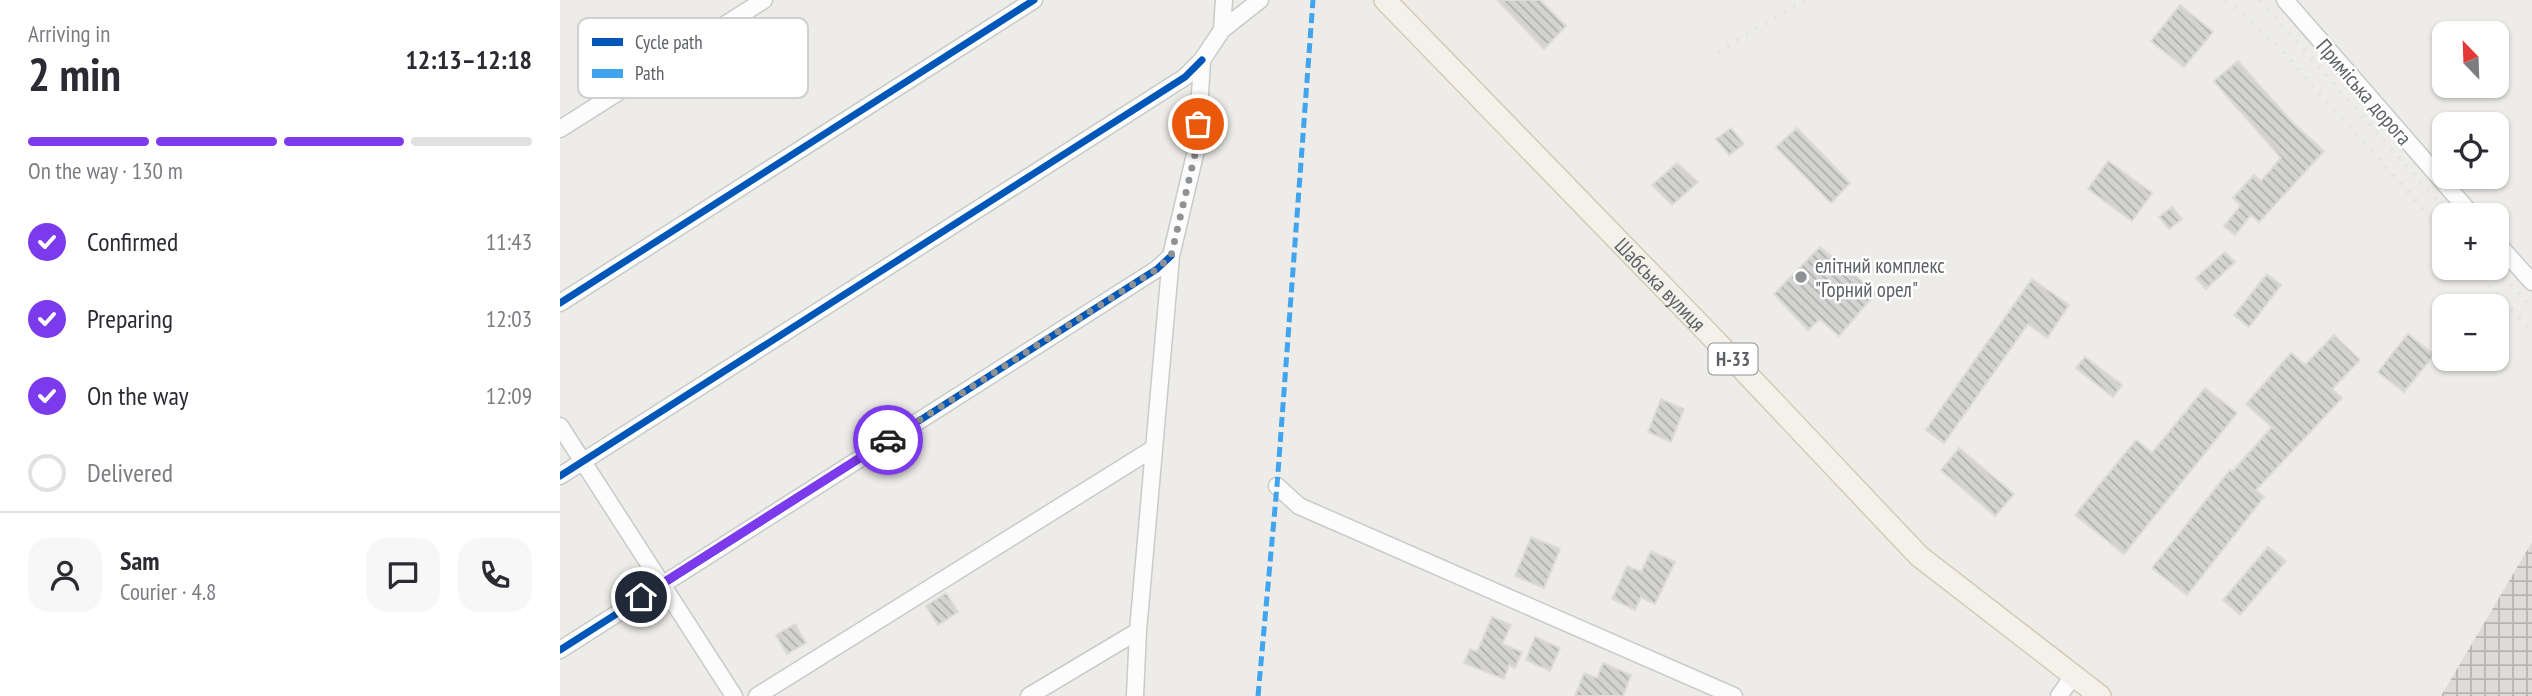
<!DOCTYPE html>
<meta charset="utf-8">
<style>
:root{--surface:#fff;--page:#f7f7f7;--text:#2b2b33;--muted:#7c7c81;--line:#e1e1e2;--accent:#7c3aed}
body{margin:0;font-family:"PT Sans Narrow",sans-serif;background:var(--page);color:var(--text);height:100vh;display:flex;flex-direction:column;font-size:26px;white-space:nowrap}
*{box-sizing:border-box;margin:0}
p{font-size:23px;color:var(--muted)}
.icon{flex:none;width:38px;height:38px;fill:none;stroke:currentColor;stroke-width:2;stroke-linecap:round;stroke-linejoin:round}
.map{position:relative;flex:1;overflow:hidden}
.side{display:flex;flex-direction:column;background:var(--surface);width:560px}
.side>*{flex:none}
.needle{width:46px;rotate:337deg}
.controls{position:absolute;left:1872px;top:21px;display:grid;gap:14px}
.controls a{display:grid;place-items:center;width:77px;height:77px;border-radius:14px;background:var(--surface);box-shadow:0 2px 5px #0004;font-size:35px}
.pin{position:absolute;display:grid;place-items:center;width:60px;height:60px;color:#fff;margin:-30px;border:4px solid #fff;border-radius:50%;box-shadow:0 2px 7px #0007}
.courier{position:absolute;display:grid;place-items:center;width:70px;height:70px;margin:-35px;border:5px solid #7c3aed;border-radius:50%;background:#fff;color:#222;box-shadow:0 2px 9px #0007}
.summary em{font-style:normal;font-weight:700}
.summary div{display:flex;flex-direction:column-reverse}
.summary{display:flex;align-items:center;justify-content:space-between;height:119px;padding:0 28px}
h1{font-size:46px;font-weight:700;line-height:52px}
.bar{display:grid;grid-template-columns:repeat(4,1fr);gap:10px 7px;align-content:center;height:84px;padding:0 28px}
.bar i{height:9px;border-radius:5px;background:var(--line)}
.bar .on{background:var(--accent)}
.bar p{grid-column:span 4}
.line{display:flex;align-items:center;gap:18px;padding:0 28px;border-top:2px solid var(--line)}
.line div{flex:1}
.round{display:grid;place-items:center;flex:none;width:74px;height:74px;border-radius:21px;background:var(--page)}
ol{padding:0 28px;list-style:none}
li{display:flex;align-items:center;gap:21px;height:77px}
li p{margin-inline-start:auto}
li .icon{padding:7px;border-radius:50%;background:var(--accent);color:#fff;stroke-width:4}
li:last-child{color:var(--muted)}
li i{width:38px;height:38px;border:4px solid var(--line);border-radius:50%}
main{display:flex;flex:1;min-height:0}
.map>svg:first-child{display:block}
</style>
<main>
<section class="side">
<div class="summary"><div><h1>2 min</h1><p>Arriving in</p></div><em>12:13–12:18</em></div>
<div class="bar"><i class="on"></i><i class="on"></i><i class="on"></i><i></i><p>On the way · 130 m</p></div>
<ol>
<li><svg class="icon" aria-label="check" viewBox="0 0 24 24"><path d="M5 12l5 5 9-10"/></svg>Confirmed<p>11:43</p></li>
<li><svg class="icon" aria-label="check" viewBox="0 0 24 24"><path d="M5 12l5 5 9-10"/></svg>Preparing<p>12:03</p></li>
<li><svg class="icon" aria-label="check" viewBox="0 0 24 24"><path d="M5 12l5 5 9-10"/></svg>On the way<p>12:09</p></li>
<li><i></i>Delivered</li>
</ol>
<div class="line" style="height:126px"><a class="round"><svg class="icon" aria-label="person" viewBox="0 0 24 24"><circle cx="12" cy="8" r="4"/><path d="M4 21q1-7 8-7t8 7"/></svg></a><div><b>Sam</b><p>Courier · 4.8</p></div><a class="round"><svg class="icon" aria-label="chat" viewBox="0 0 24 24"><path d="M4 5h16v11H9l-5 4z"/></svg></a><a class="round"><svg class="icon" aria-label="phone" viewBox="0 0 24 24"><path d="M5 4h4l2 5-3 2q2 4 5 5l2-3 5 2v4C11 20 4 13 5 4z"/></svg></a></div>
</section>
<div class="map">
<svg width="1972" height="696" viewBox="0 0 1972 696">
<defs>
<pattern id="industrial-grid" width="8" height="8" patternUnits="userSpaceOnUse" patternTransform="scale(1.75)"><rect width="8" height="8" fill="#dddbd8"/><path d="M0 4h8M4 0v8" fill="none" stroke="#b6b5b3"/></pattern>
<pattern id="building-back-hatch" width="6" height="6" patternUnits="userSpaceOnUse" patternTransform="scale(1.75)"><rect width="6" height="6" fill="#d4d3d1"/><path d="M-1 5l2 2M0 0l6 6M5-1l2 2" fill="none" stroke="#afafad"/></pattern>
</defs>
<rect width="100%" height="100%" fill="#edece8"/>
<path fill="url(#industrial-grid)" d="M1972 542V696H1881Z"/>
<path fill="url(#building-back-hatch)" stroke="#dcdbd7" stroke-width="2" d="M937 0H980L1006 26 984 49Z
M1620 5 1653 32 1624 67 1591 41Z
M1678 61 1732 122 1764 151 1699 222 1691 215 1675 235 1664 226 1681 205 1673 198 1694 175 1701 181 1721 158 1654 81Z
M1171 128 1184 144 1169 155 1156 139Z
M1237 128 1290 183 1271 203 1216 147Z
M1548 161 1592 193 1572 221 1528 189Z
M1117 163 1138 182 1112 205 1092 185Z
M1612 207 1622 219 1609 229 1599 217Z
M1260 247 1316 293 1279 336 1260 319 1248 330 1214 294Z
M1665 252 1675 262 1646 289 1636 278Z
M1707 274 1721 285 1689 327 1674 315Z
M1472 279 1509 305 1487 338 1468 324 1384 443 1366 430Z
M1848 334 1874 355 1844 392 1818 372Z
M1774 335 1800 360 1772 389 1782 398 1696 490 1704 497 1627 595 1592 568 1670 470 1672 472 1712 427 1686 404 1731 353 1745 365Z
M1525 357 1562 385 1553 397 1516 368Z
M1645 388 1677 413 1564 554 1515 515 1576 440 1592 453Z
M1101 399 1124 409 1111 442 1088 432Z
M1399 448 1454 494 1435 516 1381 470Z
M971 537 1000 549 984 588 955 576Z
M1708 547 1726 561 1680 615 1663 600Z
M1091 551 1115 562 1095 604 1081 597 1075 610 1052 599 1067 566 1081 572Z
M386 593 398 612 378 625 366 606Z
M932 617 951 625 942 644 962 652 955 668 949 665 944 679 904 663 910 649 917 652Z
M235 624 246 643 227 654 216 635Z
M975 637 1000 648 990 671 966 660Z
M1043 663 1071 675 1063 696H1015L1024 673 1037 678Z"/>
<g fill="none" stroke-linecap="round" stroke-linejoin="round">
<defs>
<path id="minor" d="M1725 0 1912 215
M662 30 700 0
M0 129 204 0
M1937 243 1972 282
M0 303 474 0
M0 426 174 696
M0 476 625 77 642 60
M717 486 739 506 1174 696
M0 650 597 269 611 256
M197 696 594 448
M469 696 578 631
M575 696 578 631 611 256 637 146 642 60 662 30 664 0
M1499 696 1513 676"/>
<g id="major">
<path id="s1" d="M825 0 1151 336 1359 556 1540 696"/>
</g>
</defs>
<use href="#minor" stroke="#c9caca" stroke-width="19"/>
<use href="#major" stroke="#d4cbb7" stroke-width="24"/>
<use href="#minor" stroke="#fcfcfc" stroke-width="16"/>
<use href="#major" stroke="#f3f1e9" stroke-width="21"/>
<path stroke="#e3e3e3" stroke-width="4.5" stroke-dasharray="2 9" stroke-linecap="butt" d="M1666 0 1718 47 1885 233
M1700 0 1890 215
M1158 52 1245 0
M1915 268 1972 332
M1936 268 1972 308"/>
<path stroke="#40a5ee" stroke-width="5" stroke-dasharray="10 5" stroke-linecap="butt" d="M698 696 717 486 753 0"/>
<defs>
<path id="cycleway" d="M0 303 474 0
M0 476 625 77 642 60
M0 650 597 269 611 256"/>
</defs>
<use href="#cycleway" stroke="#fff" stroke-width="11"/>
<use href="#cycleway" stroke="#0057b8" stroke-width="7"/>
</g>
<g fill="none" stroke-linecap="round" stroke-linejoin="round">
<path stroke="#8f9294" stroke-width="7" stroke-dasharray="0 12.6" d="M328 440 597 269 611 256 637 146 638 124"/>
<path stroke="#7c3aed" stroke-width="9" d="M81 597 328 440"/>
</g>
<circle fill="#8f9294" stroke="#fff" stroke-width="2.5" cx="1241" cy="277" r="7"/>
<g text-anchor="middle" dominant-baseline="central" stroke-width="5" stroke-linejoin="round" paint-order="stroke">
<rect fill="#fff" stroke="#8e9094" stroke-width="2" x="1148.5" y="343.5" width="49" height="31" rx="5"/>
<g font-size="19" font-weight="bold" fill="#5d6166">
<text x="1173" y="359">Н-33</text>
</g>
<g font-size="21" fill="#5d6166" stroke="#fff">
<text transform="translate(1804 92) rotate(49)">Приміська дорога</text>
<text stroke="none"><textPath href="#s1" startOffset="396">Шабська вулиця</textPath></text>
</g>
<g font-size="21" fill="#5d6166" stroke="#fff" text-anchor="start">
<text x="1255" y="265">елітний комплекс<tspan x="1255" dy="24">"Горний орел"</tspan></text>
</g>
</g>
<rect x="18" y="18" width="230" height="80" rx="10" fill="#fff" stroke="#ced0d1" stroke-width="2"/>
<rect x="32" y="38" width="31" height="8" fill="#0057b8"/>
<rect x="32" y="69" width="31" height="9" fill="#40a5ee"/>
<g font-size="19" fill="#5d6166">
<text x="75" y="49">Cycle path</text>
<text x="75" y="80">Path</text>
</g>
</svg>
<div class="controls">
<a><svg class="needle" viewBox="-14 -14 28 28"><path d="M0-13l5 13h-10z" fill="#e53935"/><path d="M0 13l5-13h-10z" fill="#7c7c81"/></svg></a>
<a><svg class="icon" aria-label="locate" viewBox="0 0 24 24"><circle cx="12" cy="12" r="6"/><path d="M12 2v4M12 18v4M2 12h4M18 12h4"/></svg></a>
<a>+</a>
<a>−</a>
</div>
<div class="pin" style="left:638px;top:124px;background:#ea580c"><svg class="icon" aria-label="bag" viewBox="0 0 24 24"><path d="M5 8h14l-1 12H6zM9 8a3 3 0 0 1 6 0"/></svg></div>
<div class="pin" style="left:81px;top:597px;background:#1f2937"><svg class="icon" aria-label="home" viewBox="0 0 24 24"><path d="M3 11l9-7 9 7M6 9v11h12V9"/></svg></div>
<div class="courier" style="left:328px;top:440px"><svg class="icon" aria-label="car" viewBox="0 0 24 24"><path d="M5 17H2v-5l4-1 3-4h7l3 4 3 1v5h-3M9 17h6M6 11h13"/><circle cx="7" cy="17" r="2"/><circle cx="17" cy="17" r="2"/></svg></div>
</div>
</main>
